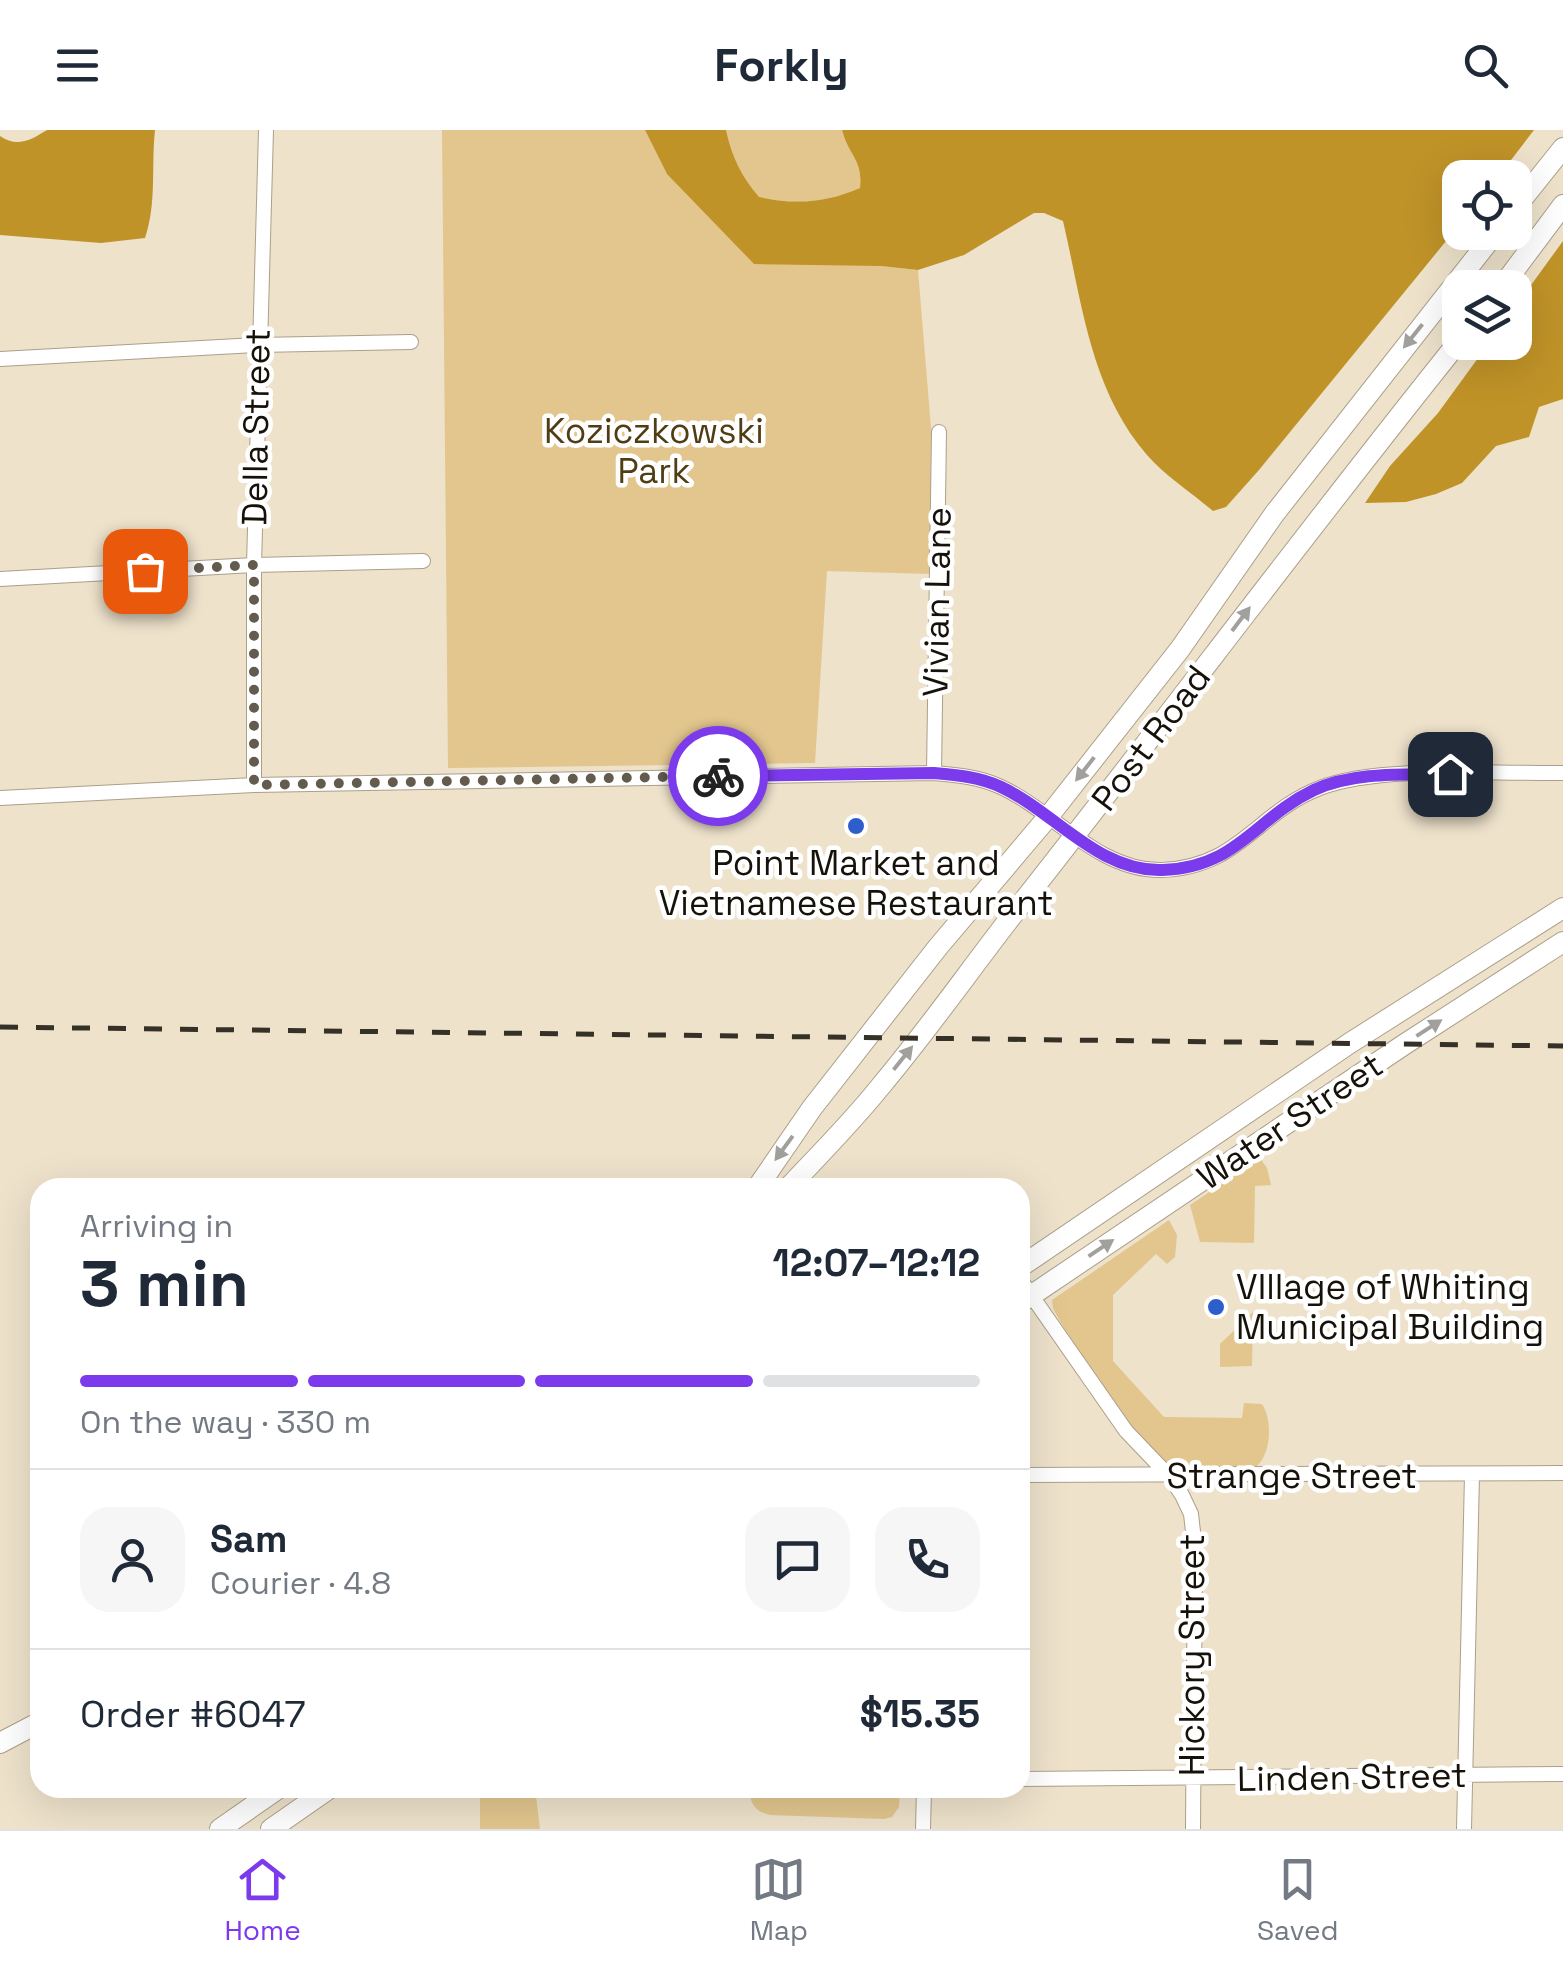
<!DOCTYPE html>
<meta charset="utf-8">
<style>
:root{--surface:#fff;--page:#f6f6f7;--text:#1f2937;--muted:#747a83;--line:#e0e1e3;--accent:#7c3aed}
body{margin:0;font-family:"Space Grotesk",sans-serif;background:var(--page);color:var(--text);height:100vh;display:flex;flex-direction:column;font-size:38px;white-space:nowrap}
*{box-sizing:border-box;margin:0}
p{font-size:32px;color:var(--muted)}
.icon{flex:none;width:55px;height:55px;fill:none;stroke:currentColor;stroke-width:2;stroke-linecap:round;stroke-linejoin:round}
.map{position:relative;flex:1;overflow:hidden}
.drawer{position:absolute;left:30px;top:1048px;width:1000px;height:620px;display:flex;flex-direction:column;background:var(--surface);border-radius:30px;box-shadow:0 10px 40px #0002}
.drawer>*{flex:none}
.buttons{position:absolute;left:1442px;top:30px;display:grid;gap:20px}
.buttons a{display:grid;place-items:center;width:90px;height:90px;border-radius:20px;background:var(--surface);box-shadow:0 10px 40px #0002;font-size:50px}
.pin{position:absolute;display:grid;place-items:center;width:85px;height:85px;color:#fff;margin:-42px;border-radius:20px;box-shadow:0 5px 15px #0006}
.courier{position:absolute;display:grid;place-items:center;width:100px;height:100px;margin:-50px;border:8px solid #7c3aed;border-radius:50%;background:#fff;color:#222;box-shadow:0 2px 12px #0007}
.headline em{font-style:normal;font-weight:800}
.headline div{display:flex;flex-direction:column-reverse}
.headline{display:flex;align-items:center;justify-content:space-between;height:170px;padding:0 50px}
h1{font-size:65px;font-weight:800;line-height:75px}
.bar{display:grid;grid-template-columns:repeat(4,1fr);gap:15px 10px;align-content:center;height:120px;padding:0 50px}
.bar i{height:12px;border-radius:8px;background:var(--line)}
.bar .selected{background:var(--accent)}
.bar p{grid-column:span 4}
.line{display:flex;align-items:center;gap:25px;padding:0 50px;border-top:2px solid var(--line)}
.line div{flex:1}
.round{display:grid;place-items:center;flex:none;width:105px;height:105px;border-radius:30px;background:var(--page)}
header{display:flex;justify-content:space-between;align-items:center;height:130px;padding:0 50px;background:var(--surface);font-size:45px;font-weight:800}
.tabs{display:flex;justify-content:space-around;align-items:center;height:140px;border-top:2px solid var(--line);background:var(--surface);font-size:28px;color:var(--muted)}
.tabs a{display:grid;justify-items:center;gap:5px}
.tabs .selected{color:var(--accent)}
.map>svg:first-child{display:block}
</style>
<header><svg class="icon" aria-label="menu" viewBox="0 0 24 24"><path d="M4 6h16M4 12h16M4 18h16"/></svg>Forkly<svg class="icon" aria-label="search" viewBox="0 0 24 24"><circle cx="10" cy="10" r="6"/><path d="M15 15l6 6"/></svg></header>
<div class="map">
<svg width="1563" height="1699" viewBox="0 0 1563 1699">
<rect width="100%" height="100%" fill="#eee2cb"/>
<path fill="#e2c68e" d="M442 0H645L667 44 881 136 918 140 931 298 930 444 827 441 815 633 448 638Z
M726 0H842C849 27 863 29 860 58 825 73 796 75 759 68 741 47 732 27 726 0Z
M1260 1028 1267 1038 1271 1055 1255 1056 1254 1113 1200 1112 1190 1075Z
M1169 1090 1177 1105 1175 1127 1167 1134 1156 1124 1113 1165V1231L1164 1287 1242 1288 1244 1273 1262 1274C1274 1293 1271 1331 1250 1341 1226 1341 1187 1347 1166 1334 1143 1319 1066 1206 1053 1178L1052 1170Z
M1253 1182 1252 1236 1220 1237V1214Z
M480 1658H535L540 1699H480Z
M750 1658H900L899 1677 892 1687 884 1689 770 1685C755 1682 749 1672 750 1658Z"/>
<path fill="#c09328" d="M47 0H155C151 37 157 73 145 108L101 113 0 105V6C17 18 31 10 47 0Z
M645 0H726C732 27 741 46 759 67 795 75 825 73 860 58 863 29 849 27 842 0H1534L1498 47 1460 48V94L1259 340 1226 377 1213 381C1192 363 1165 346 1147 325 1090 259 1082 172 1063 91L1044 83H1034L964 125 918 140 881 136 754 134 667 44Z
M1563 111V269L1539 277 1529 307 1496 316 1462 353 1436 364 1406 372 1365 373 1390 336 1438 283 1489 213 1515 212V177Z"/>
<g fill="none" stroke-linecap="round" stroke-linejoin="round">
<defs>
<path id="street" d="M0 229 258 215 411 212
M0 449 254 435 423 431
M934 643 939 302
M254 655V435L266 0
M0 668 254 655 934 643C957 645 980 647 1001 657 1055 682 1098 741 1161 740 1239 738 1257 682 1320 658 1378 635 1498 644 1563 643
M1020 1149 1126 1301 1170 1347 1182 1365 1191 1384 1195 1419 1193 1699
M1020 1345 1563 1343
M1020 1649 1563 1644
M923 1699 924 1658
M1464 1699 1472 1345"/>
<path id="secondary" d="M1515 78 1563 18
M1501 158 1563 75
M757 1058 812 978 938 817 1048 687 1180 519 1275 383 1496 102
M788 1058C819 1025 852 992 880 957 927 901 969 841 1014 783 1164 593 1308 399 1460 210
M1020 1137 1350 913 1563 778
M1020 1173 1405 914 1563 812
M0 1613 40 1592
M220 1699 279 1658
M271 1699 330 1658"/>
</defs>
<use href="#street" stroke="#ab9f89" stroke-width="16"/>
<use href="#secondary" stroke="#ab9f89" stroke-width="22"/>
<use href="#street" stroke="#fff" stroke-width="14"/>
<use href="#secondary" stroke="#fff" stroke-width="20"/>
<path stroke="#363127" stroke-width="5" stroke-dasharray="18 18" stroke-linecap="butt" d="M0 897 1563 916"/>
</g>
<defs><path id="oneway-solid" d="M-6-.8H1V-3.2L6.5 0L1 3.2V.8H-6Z" transform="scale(2.5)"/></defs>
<g fill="#a2a09d">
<use href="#oneway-solid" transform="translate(1413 206) rotate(129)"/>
<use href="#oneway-solid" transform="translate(1241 489) rotate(-53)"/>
<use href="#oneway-solid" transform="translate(1085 639) rotate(128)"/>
<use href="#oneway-solid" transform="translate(1429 898) rotate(-33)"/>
<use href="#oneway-solid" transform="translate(903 928) rotate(-51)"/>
<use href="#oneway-solid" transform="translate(784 1018) rotate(126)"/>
<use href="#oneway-solid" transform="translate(1101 1118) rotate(-34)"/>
</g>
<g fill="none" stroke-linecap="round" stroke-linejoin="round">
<path stroke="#625b4e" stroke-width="10" stroke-dasharray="0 18" d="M145 441 254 435V655L718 646"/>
<path stroke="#7c3aed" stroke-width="12" d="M718 646 934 643C957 645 980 647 1001 657 1055 682 1098 742 1162 740 1237 738 1255 688 1314 660 1355 641 1407 645 1450 644"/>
</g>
<g fill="#2e5dcc" stroke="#fff" stroke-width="4">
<circle cx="856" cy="696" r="10"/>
<circle cx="1216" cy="1177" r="10"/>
</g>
<g text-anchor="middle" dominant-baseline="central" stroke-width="9" stroke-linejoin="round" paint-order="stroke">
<g font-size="35" fill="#16120a" stroke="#fff">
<text transform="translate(256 297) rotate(-89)">Della Street</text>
<text transform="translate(937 472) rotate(-89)">Vivian Lane</text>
<text transform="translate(1151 608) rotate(-53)">Post Road</text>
<text transform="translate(1290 991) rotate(-34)">Water Street</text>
<text x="1292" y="1346">Strange Street</text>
<text transform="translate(1192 1525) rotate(-90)">Hickory Street</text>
<text transform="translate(1352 1647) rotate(-1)">Linden Street</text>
</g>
<g font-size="35" fill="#503d14" stroke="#fff">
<text x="654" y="301">Koziczkowski<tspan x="654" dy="40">Park</tspan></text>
</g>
<g font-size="35" fill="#16120a" stroke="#fff">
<text x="856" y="733">Point Market and<tspan x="856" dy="40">Vietnamese Restaurant</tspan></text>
<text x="1236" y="1157" text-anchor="start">VIllage of Whiting<tspan x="1236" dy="40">Municipal Building</tspan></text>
</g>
</g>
</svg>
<div class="buttons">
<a><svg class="icon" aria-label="locate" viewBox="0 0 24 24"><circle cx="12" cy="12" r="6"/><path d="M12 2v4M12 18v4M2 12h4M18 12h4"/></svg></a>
<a><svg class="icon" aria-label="layers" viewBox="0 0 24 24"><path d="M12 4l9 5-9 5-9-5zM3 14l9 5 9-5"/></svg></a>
</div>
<div class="pin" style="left:145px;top:441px;background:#ea580c"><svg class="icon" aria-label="bag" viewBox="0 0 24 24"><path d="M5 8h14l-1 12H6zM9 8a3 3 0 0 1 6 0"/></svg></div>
<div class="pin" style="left:1450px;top:644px;background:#1f2937"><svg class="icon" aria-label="home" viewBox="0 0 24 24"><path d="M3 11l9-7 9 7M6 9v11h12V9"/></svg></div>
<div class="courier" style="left:718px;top:646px"><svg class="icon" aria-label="bike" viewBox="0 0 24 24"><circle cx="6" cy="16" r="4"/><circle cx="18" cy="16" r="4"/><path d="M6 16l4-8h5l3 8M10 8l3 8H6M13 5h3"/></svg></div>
<section class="drawer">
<div class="headline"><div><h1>3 min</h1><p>Arriving in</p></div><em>12:07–12:12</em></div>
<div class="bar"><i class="selected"></i><i class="selected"></i><i class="selected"></i><i></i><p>On the way · 330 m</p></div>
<div class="line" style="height:180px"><a class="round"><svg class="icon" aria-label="person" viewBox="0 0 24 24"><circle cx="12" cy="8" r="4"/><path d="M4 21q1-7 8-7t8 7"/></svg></a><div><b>Sam</b><p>Courier · 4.8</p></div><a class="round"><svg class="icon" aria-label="chat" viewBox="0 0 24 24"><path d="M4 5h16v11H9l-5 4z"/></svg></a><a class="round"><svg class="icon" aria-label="phone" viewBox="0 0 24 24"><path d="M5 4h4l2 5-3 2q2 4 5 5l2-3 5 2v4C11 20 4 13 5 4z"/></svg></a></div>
<div class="line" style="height:130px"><div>Order #6047</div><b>$15.35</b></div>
</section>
</div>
<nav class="tabs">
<a class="selected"><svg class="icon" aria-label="home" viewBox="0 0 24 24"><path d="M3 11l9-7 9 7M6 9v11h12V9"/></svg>Home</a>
<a><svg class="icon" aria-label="map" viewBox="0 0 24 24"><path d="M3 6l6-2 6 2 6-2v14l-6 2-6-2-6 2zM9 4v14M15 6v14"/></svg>Map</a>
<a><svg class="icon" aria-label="saved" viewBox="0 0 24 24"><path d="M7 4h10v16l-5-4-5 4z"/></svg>Saved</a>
</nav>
